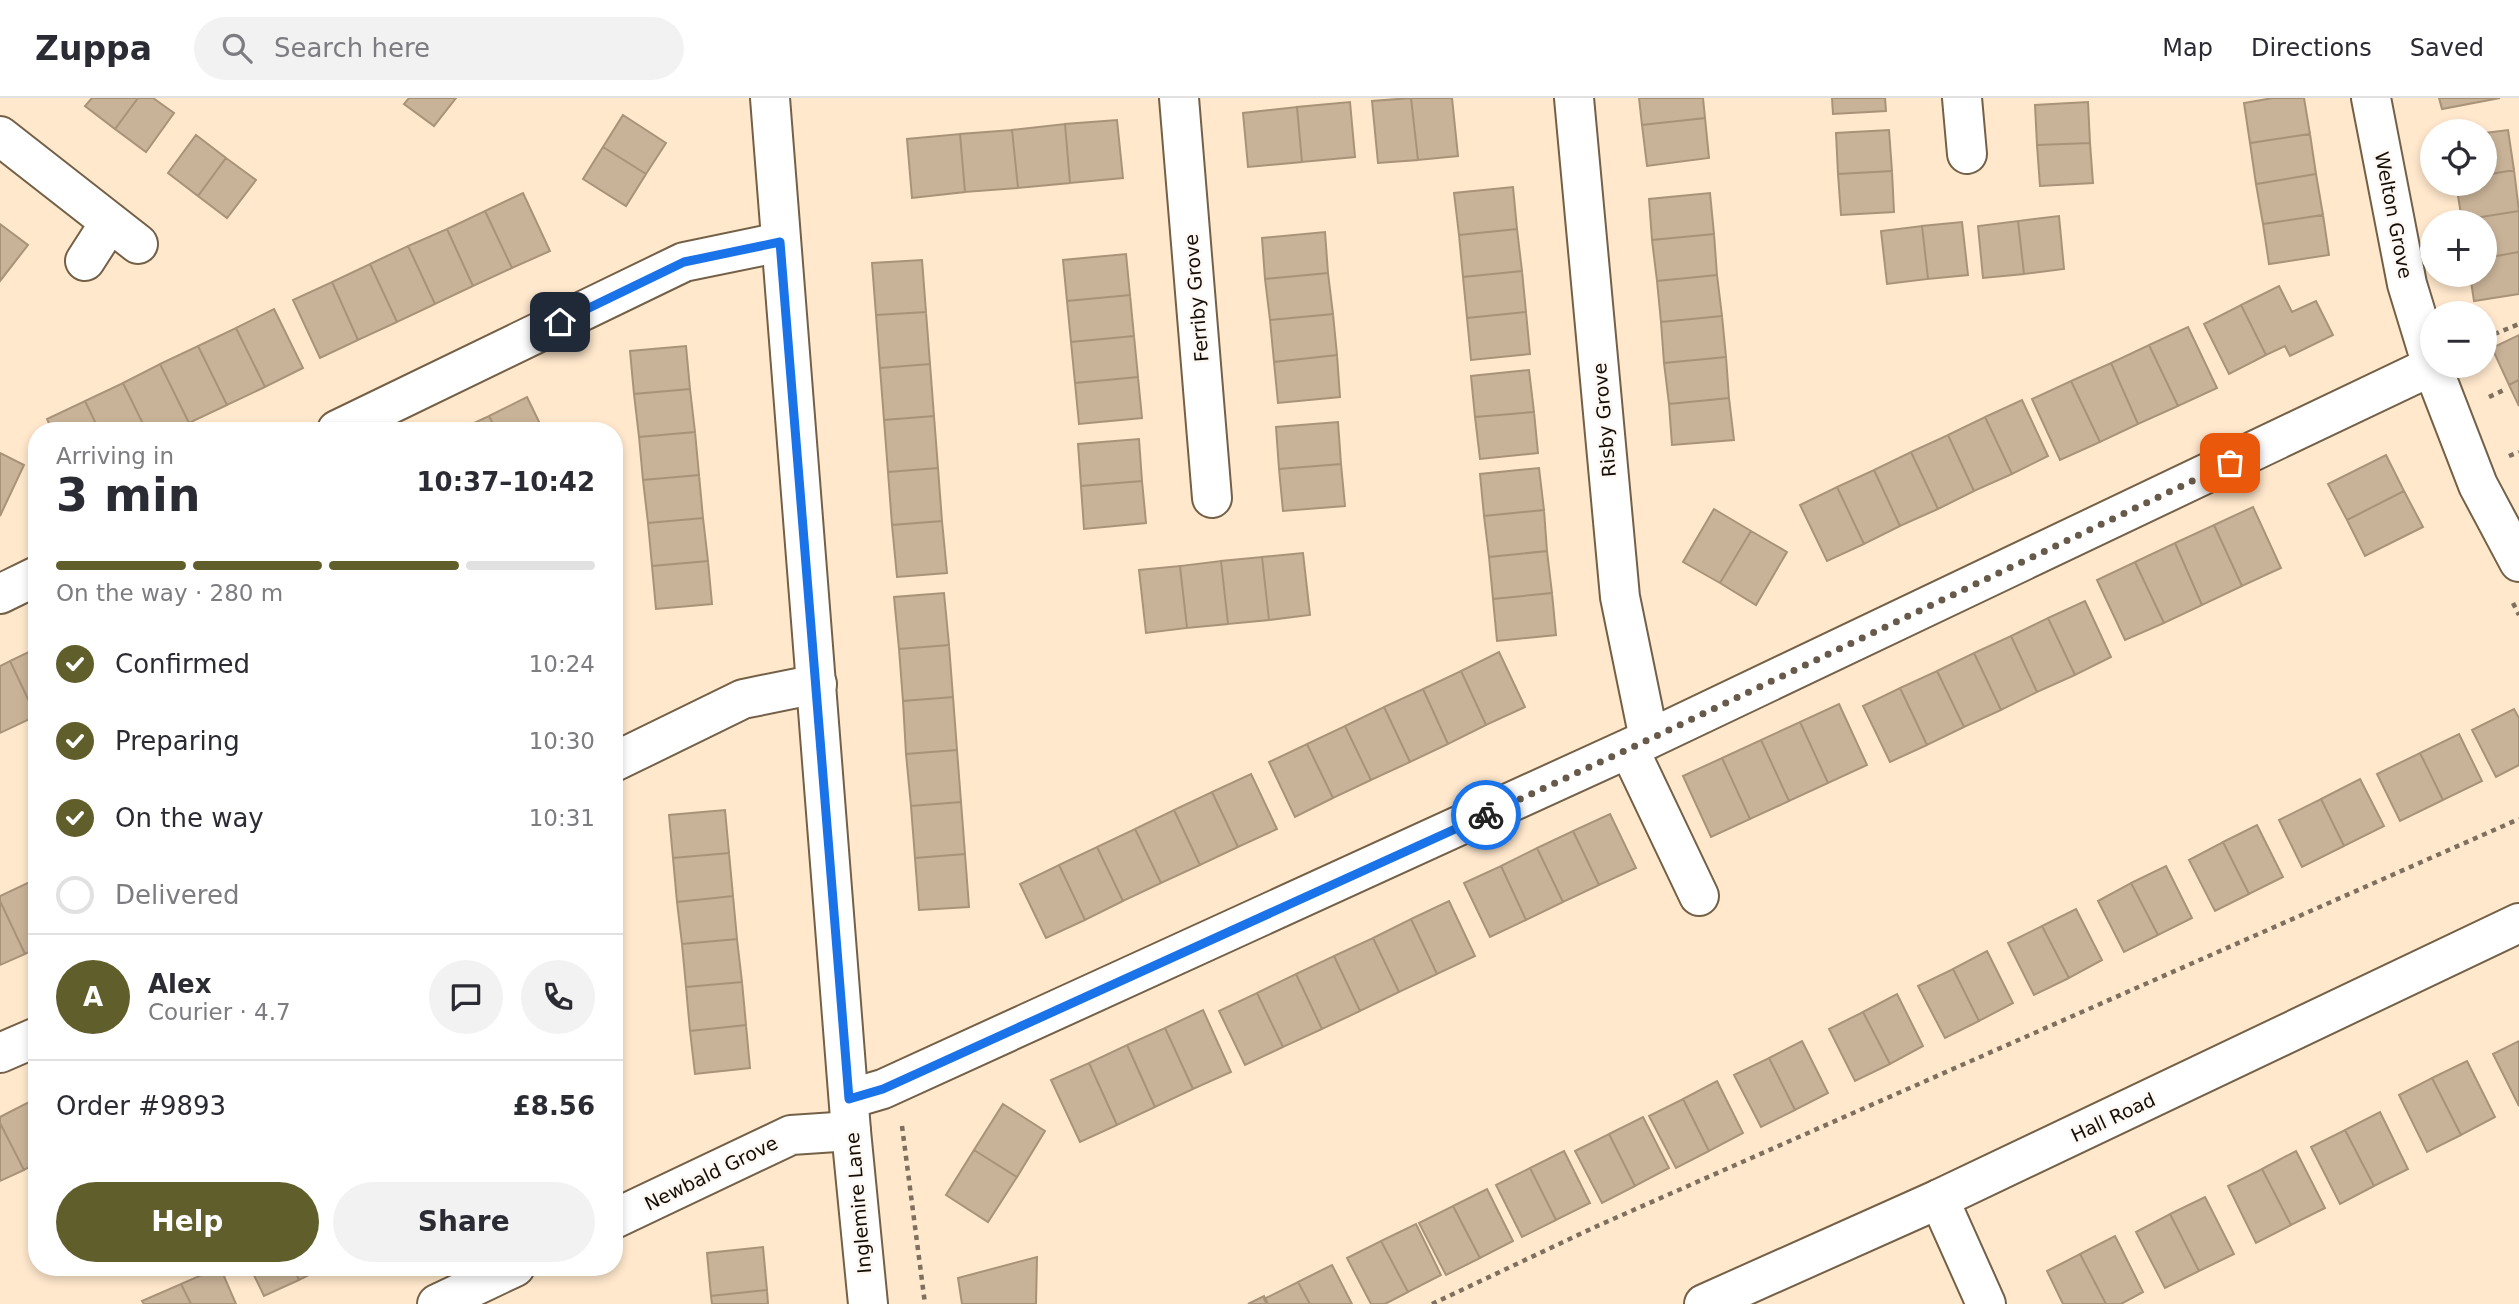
<!DOCTYPE html>
<meta charset="utf-8">
<style>
:root{--surface:#fff;--page:#f2f2f3;--text:#2b2b33;--muted:#7c7c81;--line:#e1e1e2;--accent:#605e2b}
body{margin:0;font-family:"DejaVu Sans",sans-serif;background:var(--page);color:var(--text);height:100vh;display:flex;flex-direction:column;font-size:26px;white-space:nowrap}
*{box-sizing:border-box;margin:0}
p{font-size:23px;color:var(--muted)}
.icon{flex:none;width:38px;height:38px;fill:none;stroke:currentColor;stroke-width:2;stroke-linecap:round;stroke-linejoin:round}
.map{position:relative;flex:1;overflow:hidden}
.panel{position:absolute;left:28px;top:324px;width:595px;height:854px;display:flex;flex-direction:column;background:var(--surface);border-radius:28px;box-shadow:0 4px 10px #0003}
.panel>*{flex:none}
.controls{position:absolute;left:2420px;top:21px;display:grid;gap:14px}
.controls a{display:grid;place-items:center;width:77px;height:77px;border-radius:50%;background:var(--surface);box-shadow:0 4px 10px #0003;font-size:35px}
.pin{position:absolute;display:grid;place-items:center;width:60px;height:60px;color:#fff;margin:-30px;border-radius:14px;box-shadow:0 4px 10px #0006}
.courier{position:absolute;display:grid;place-items:center;width:70px;height:70px;margin:-35px;border:5px solid #1a73e8;border-radius:50%;background:#fff;color:#222;box-shadow:0 2px 9px #0007}
.head em{font-style:normal;font-weight:600}
.head div{display:flex;flex-direction:column-reverse}
.head{display:flex;align-items:center;justify-content:space-between;height:119px;padding:0 28px}
h1{font-size:46px;font-weight:600;line-height:52px}
.bar{display:grid;grid-template-columns:repeat(4,1fr);gap:10px 7px;align-content:center;height:84px;padding:0 28px}
.bar i{height:9px;border-radius:5px;background:var(--line)}
.bar .active{background:var(--accent)}
.bar p{grid-column:span 4}
.line{display:flex;align-items:center;gap:18px;padding:0 28px;border-top:2px solid var(--line)}
.line div{flex:1}
.round{display:grid;place-items:center;flex:none;width:74px;height:74px;border-radius:37px;background:var(--page)}
ol{padding:0 28px;list-style:none}
li{display:flex;align-items:center;gap:21px;height:77px}
li p{margin-inline-start:auto}
li .icon{padding:7px;border-radius:50%;background:var(--accent);color:#fff;stroke-width:4}
li:last-child{color:var(--muted)}
li i{width:38px;height:38px;border:4px solid var(--line);border-radius:50%}
.action{display:flex;gap:14px;margin-top:auto;padding:14px 28px}
.action a{flex:1;height:80px;border-radius:42px;background:var(--accent);color:#fff;font-size:28px;font-weight:600;line-height:80px;text-align:center}
.action a+a{background:var(--page);color:var(--text)}
header{display:flex;align-items:center;gap:42px;box-sizing:border-box;height:98px;padding:0 35px;background:var(--surface);border-bottom:2px solid var(--line)}
header strong{font-size:33px}
nav{display:flex;gap:38px;margin-inline-start:auto;font-size:24px}
.search{width:490px;height:63px;background:var(--page);display:flex;align-items:center;gap:18px;box-sizing:border-box;padding:0 24px;border-radius:38px;color:var(--muted);font-size:26px}
.map>svg:first-child{display:block}
</style>
<header>
<strong>Zuppa</strong>
<div class="search"><svg class="icon" aria-label="search" viewBox="0 0 24 24"><circle cx="10" cy="10" r="6"/><path d="M15 15l6 6"/></svg>Search here</div>
<nav><a>Map</a><a>Directions</a><a>Saved</a></nav>
</header>
<div class="map">
<svg width="2519" height="1206" viewBox="0 0 2519 1206">
<rect width="100%" height="100%" fill="#ffe8cc"/>
<path fill="#c9b398" stroke="#a89379" stroke-width="2" d="M92 0H138L115 31 85 8Z
M138 0H153L174 15 146 54 115 31Z
M409 0H456L434 28 404 6Z
M1411 0 1418 62 1378 65 1372 3Z
M1411 0H1452L1458 58 1418 62Z
M1639 0H1703L1705 20 1642 27Z
M1832 0H1885L1886 13 1833 16Z
M2273 0H2304L2310 36 2250 45 2244 5Z
M2439 0H2500L2442 11Z
M1350 4 1355 59 1302 64 1297 9Z
M2088 4 2090 45 2037 47 2035 7Z
M1297 9 1302 64 1248 69 1243 15Z
M623 17 666 45 646 76 603 49Z
M1705 20 1709 60 1647 68 1642 27Z
M1117 22 1123 80 1070 85 1065 26Z
M1065 26 1070 85 1018 90 1012 32Z
M1012 32 1018 90 965 94 960 36Z
M1889 32 1892 73 1838 76 1836 35Z
M2508 32 2514 72 2485 77V35Z
M960 36 965 94 912 100 907 41Z
M2310 36 2316 76 2256 86 2250 45Z
M196 37 226 60 198 98 168 75Z
M2090 45 2093 85 2040 88 2037 47Z
M603 49 646 76 626 108 583 81Z
M226 60 256 82 227 120 198 98Z
M2514 72 2519 113 2462 122 2456 86H2485V77Z
M1892 73 1894 114 1841 117 1838 76Z
M2316 76 2323 117 2263 126 2256 86Z
M1513 89 1517 131 1459 137 1454 95Z
M523 95 550 153 512 170 485 113Z
M1710 95 1714 136 1652 142 1649 101Z
M485 113 512 170 473 188 447 131Z
M2519 113V154L2485 160V124H2462V122Z
M2323 117 2329 157 2269 166 2263 126Z
M2059 118 2064 171 2024 176 2018 123Z
M2018 123 2024 176 1983 180 1978 128Z
M1962 124 1968 177 1928 181 1922 128Z
M0 126 28 147 0 183Z
M1922 128 1928 181 1887 186 1881 133Z
M447 131 473 188 435 206 408 148Z
M1517 131 1522 173 1463 179 1459 137Z
M1325 134 1328 175 1265 181 1262 140Z
M1714 136 1717 177 1657 183 1652 142Z
M408 148 435 206 397 224 370 166Z
M2519 154V196L2474 203 2470 177H2485V160Z
M1126 156 1130 197 1067 203 1063 162Z
M922 162 926 214 876 217 872 165Z
M370 166 397 224 358 242 332 184Z
M1522 173 1526 214 1467 220 1463 179Z
M1328 175 1333 216 1270 222 1265 181Z
M1717 177 1722 218 1661 224 1657 183Z
M332 184 358 242 320 260 293 202Z
M2279 188 2292 214 2316 203 2333 237 2290 258 2285 248 2266 257 2241 207Z
M1130 197 1134 238 1071 244 1067 203Z
M2241 207 2266 257 2229 276 2204 226Z
M274 211 303 270 265 289 236 230Z
M926 214 930 266 880 270 876 217Z
M1526 214 1530 256 1471 262 1467 220Z
M1333 216 1337 257 1274 264 1270 222Z
M1722 218 1726 259 1664 265 1661 224Z
M2188 229 2217 290 2178 308 2149 247Z
M236 230 265 289 227 307 198 248Z
M2519 237V282L2509 287 2492 250Z
M1134 238 1138 279 1075 285 1071 244Z
M2149 247 2178 308 2138 326 2111 265Z
M198 248 227 307 189 325 160 266Z
M686 248 690 291 634 296 630 253Z
M1337 257 1340 299 1278 305 1274 264Z
M1726 259 1729 300 1669 306 1664 265Z
M2111 265 2138 326 2100 344 2071 283Z
M160 266 189 325 175 332H146L123 285Z
M930 266 934 318 884 322 880 270Z
M1529 272 1534 314 1475 319 1471 278Z
M1138 279 1142 320 1079 326 1075 285Z
M2519 282V308L2509 287Z
M2071 283 2100 344 2060 362 2032 301Z
M123 285 146 332H99L85 303Z
M690 291 695 334 639 339 634 296Z
M527 299 543 332H496L489 318Z
M1729 300 1734 342 1672 347 1669 306Z
M2022 302 2048 358 2012 376 1985 319Z
M85 303 99 332H52L47 321Z
M1534 314 1538 355 1480 361 1475 319Z
M489 318 496 332H459Z
M934 318 938 370 888 374 884 322Z
M1985 319 2012 376 1974 393 1948 337Z
M1338 324 1341 366 1279 371 1276 329Z
M695 334 699 377 643 382 639 339Z
M1948 337 1974 393 1938 411 1911 354Z
M1139 341 1142 383 1081 388 1078 346Z
M1911 354 1938 411 1900 428 1874 372Z
M0 355 24 367 0 418Z
M2386 357 2404 393 2347 422 2328 386Z
M1341 366 1345 408 1283 413 1279 371Z
M938 370 942 423 892 427 888 374Z
M1539 370 1544 412 1484 418 1480 376Z
M1874 372 1900 428 1864 446 1837 389Z
M699 377 703 420 648 425 643 382Z
M1142 383 1146 425 1084 431 1081 388Z
M1837 389 1864 446 1827 463 1800 407Z
M2404 393 2423 429 2365 458 2347 422Z
M2253 409 2281 470 2242 488 2214 427Z
M1714 411 1751 433 1720 485 1683 464Z
M1544 412 1547 453 1489 459 1484 418Z
M703 420 708 463 652 468 648 425Z
M942 423 947 475 897 479 892 427Z
M2214 427 2242 488 2202 507 2175 445Z
M1751 433 1787 454 1756 507 1720 485Z
M2175 445 2202 507 2164 525 2135 464Z
M1547 453 1552 495 1493 501 1489 459Z
M1303 455 1310 517 1269 522 1262 459Z
M1262 459 1269 522 1228 526 1221 463Z
M708 463 712 506 656 511 652 468Z
M1221 463 1228 526 1187 530 1180 468Z
M2135 464 2164 525 2125 542 2097 482Z
M1180 468 1187 530 1146 535 1139 472Z
M944 495 949 547 899 551 894 499Z
M1552 495 1556 537 1497 543 1493 501Z
M2085 503 2111 559 2075 577 2048 520Z
M2048 520 2075 577 2037 594 2011 538Z
M2011 538 2037 594 2001 612 1974 555Z
M949 547 953 599 903 603 899 551Z
M37 550V618H36L10 563Z
M1499 554 1525 609 1486 627 1461 573Z
M1974 555 2001 612 1964 629 1937 573Z
M10 563 36 618 0 635V568Z
M1461 573 1486 627 1448 646 1423 591Z
M1937 573 1964 629 1927 647 1900 590Z
M1900 590 1927 647 1890 664 1863 608Z
M1423 591 1448 646 1410 664 1384 609Z
M953 599 957 652 906 656 903 603Z
M1839 606 1867 667 1828 685 1800 624Z
M1384 609 1410 664 1371 682 1345 628Z
M2514 611 2519 620V667L2496 679 2472 632Z
M1800 624 1828 685 1789 703 1761 642Z
M1345 628 1371 682 1333 700 1307 646Z
M2459 636 2482 683 2443 702 2420 655Z
M1761 642 1789 703 1750 721 1722 660Z
M1307 646 1333 700 1295 719 1269 664Z
M957 652 961 704 911 708 906 656Z
M2420 655 2443 702 2400 723 2377 676Z
M1722 660 1750 721 1711 739 1683 678Z
M1251 676 1277 731 1238 749 1212 694Z
M2360 681 2384 728 2344 748 2321 701Z
M1212 694 1238 749 1200 767 1174 712Z
M2321 701 2344 748 2302 769 2279 722Z
M961 704 965 756 915 760 911 708Z
M725 712 729 755 673 760 669 717Z
M1174 712 1200 767 1161 785 1135 731Z
M1610 716 1636 770 1599 787 1573 733Z
M2257 727 2283 779 2249 796 2223 744Z
M1135 731 1161 785 1123 803 1097 749Z
M1573 733 1599 787 1563 804 1537 750Z
M2223 744 2249 796 2215 813 2189 762Z
M1097 749 1123 803 1085 822 1059 767Z
M1537 750 1563 804 1526 822 1501 768Z
M729 755 733 798 677 804 673 760Z
M965 756 969 809 919 812 915 760Z
M1059 767 1085 822 1046 840 1020 786Z
M1501 768 1526 822 1490 839 1464 785Z
M2166 768 2192 820 2158 837 2131 785Z
M36 781 37 850 25 856 0 803V798Z
M2131 785 2158 837 2124 854 2098 803Z
M733 798 737 841 682 846 677 804Z
M0 803 25 856 0 867Z
M1449 803 1475 858 1437 876 1411 821Z
M2076 811 2102 862 2069 880 2042 828Z
M1411 821 1437 876 1399 894 1373 840Z
M2042 828 2069 880 2034 897 2008 845Z
M1373 840 1399 894 1360 913 1334 858Z
M737 841 742 884 686 889 682 846Z
M1987 853 2013 905 1979 923 1953 871Z
M1334 858 1360 913 1322 931 1296 876Z
M1953 871 1979 923 1945 940 1918 888Z
M1296 876 1322 931 1283 949 1257 895Z
M742 884 746 927 690 933 686 889Z
M1257 895 1283 949 1245 967 1219 913Z
M1897 896 1923 948 1890 966 1863 914Z
M1203 912 1231 974 1193 991 1165 930Z
M1863 914 1890 966 1855 983 1829 931Z
M746 927 750 970 695 976 690 933Z
M1165 930 1193 991 1155 1009 1127 947Z
M1802 943 1828 995 1795 1012 1769 960Z
M2519 943V1008L2493 956Z
M1127 947 1155 1009 1117 1027 1089 965Z
M1769 960 1795 1012 1761 1029 1734 977Z
M2467 963 2495 1019 2461 1037 2432 980Z
M1089 965 1117 1027 1080 1044 1051 982Z
M2432 980 2461 1037 2427 1054 2399 997Z
M1717 983 1743 1035 1709 1053 1683 1001Z
M1683 1001 1709 1053 1676 1070 1649 1018Z
M31 1003 37 1014V1065L24 1072 0 1025V1019Z
M1003 1006 1045 1033 1017 1079 974 1052Z
M2380 1014 2408 1071 2374 1088 2345 1032Z
M1643 1019 1669 1070 1635 1088 1609 1036Z
M0 1025 24 1072 0 1083Z
M2345 1032 2374 1088 2340 1106 2311 1049Z
M1609 1036 1635 1088 1602 1105 1575 1053Z
M974 1052 1017 1079 988 1124 946 1097Z
M1564 1053 1590 1105 1556 1122 1530 1070Z
M2296 1053 2325 1110 2291 1127 2262 1071Z
M1530 1070 1556 1122 1522 1139 1496 1087Z
M2262 1071 2291 1127 2256 1145 2228 1088Z
M1487 1091 1513 1143 1480 1160 1453 1108Z
M2205 1099 2234 1156 2199 1173 2170 1116Z
M1453 1108 1480 1160 1446 1177 1419 1125Z
M2170 1116 2199 1173 2165 1190 2136 1134Z
M1416 1126 1441 1177 1408 1194 1381 1143Z
M2115 1138 2143 1194 2121 1206H2106L2080 1156Z
M1381 1143 1408 1194 1385 1206H1371L1347 1160Z
M763 1149 767 1192 711 1198 707 1155Z
M2080 1156 2106 1206H2063L2047 1173Z
M1037 1159 1036 1206H962L958 1180Z
M1332 1167 1352 1206H1310L1298 1184Z
M220 1169 236 1206H191L181 1186Z
M250 1169H293L299 1182 264 1198Z
M293 1169H325L299 1182Z
M1298 1184 1310 1206H1267L1264 1201Z
M181 1186 191 1206H144L142 1203Z
M767 1192 768 1206H712L711 1198Z
M1264 1198 1268 1206H1248Z"/>
<g fill="none" stroke-linecap="round" stroke-linejoin="round">
<defs>
<path id="minor" d="M1179 0 1212 400
M1574 0 1620 499 1649 641
M1962 0 1967 56
M2371 0 2407 186 2432 268 2478 387 2519 464
M0 38 138 146
M85 163 110 124
M337 332 684 164 781 144
M0 496 37 478
M1629 651 1699 798
M614 664 743 601 817 586
M0 955 37 939
M849 1001 883 991 1649 641 2432 268
M1939 1101 1986 1206
M614 1121 791 1037 851 1033
M437 1206 515 1169"/>
<path id="tertiary" d="M770 0 851 1033 868 1206
M1704 1206 1939 1101 2519 825"/>
</defs>
<use href="#minor" stroke="#736047" stroke-width="42"/>
<use href="#tertiary" stroke="#736047" stroke-width="42"/>
<path stroke="#7e705f" stroke-width="4.5" stroke-dasharray="5 5" stroke-linecap="butt" d="M2485 240 2519 226
M2489 299 2504 292
M2509 358 2519 354
M2513 505 2519 517
M902 1028 925 1206
M1432 1206 1595 1129 2519 721"/>
<use href="#minor" stroke="#fff" stroke-width="38"/>
<use href="#tertiary" stroke="#fff" stroke-width="38"/>
</g>
<g fill="none" stroke-linecap="round" stroke-linejoin="round">
<path stroke="#675a4b" stroke-width="7" stroke-dasharray="0 12.6" d="M1486 717 1650 641 2230 365"/>
<path stroke="#1a73e8" stroke-width="9" d="M560 224 684 164 780 144 849 1001 883 991 1486 717"/>
</g>
<g text-anchor="middle" dominant-baseline="central" stroke-width="5" stroke-linejoin="round" paint-order="stroke">
<g font-size="19" fill="#150d05" stroke="#fdf8f3">
<text transform="translate(2394 117) rotate(79)">Welton Grove</text>
<text transform="translate(1196 200) rotate(-95)">Ferriby Grove</text>
<text transform="translate(1604 322) rotate(-95)">Risby Grove</text>
<text transform="translate(2113 1019) rotate(-25)">Hall Road</text>
<text transform="translate(711 1075) rotate(-26)">Newbald Grove</text>
<text transform="translate(858 1105) rotate(-95)">Inglemire Lane</text>
</g>
</g>
</svg>
<div class="controls">
<a><svg class="icon" aria-label="locate" viewBox="0 0 24 24"><circle cx="12" cy="12" r="6"/><path d="M12 2v4M12 18v4M2 12h4M18 12h4"/></svg></a>
<a>+</a>
<a>−</a>
</div>
<div class="pin" style="left:2230px;top:365px;background:#ea580c"><svg class="icon" aria-label="bag" viewBox="0 0 24 24"><path d="M5 8h14l-1 12H6zM9 8a3 3 0 0 1 6 0"/></svg></div>
<div class="pin" style="left:560px;top:224px;background:#1f2937"><svg class="icon" aria-label="home" viewBox="0 0 24 24"><path d="M3 11l9-7 9 7M6 9v11h12V9"/></svg></div>
<div class="courier" style="left:1486px;top:717px"><svg class="icon" aria-label="bike" viewBox="0 0 24 24"><circle cx="6" cy="16" r="4"/><circle cx="18" cy="16" r="4"/><path d="M6 16l4-8h5l3 8M10 8l3 8H6M13 5h3"/></svg></div>
<section class="panel">
<div class="head"><div><h1>3 min</h1><p>Arriving in</p></div><em>10:37–10:42</em></div>
<div class="bar"><i class="active"></i><i class="active"></i><i class="active"></i><i></i><p>On the way · 280 m</p></div>
<ol>
<li><svg class="icon" aria-label="check" viewBox="0 0 24 24"><path d="M5 12l5 5 9-10"/></svg>Confirmed<p>10:24</p></li>
<li><svg class="icon" aria-label="check" viewBox="0 0 24 24"><path d="M5 12l5 5 9-10"/></svg>Preparing<p>10:30</p></li>
<li><svg class="icon" aria-label="check" viewBox="0 0 24 24"><path d="M5 12l5 5 9-10"/></svg>On the way<p>10:31</p></li>
<li><i></i>Delivered</li>
</ol>
<div class="line" style="height:126px"><b class="round" style="background:var(--accent);color:#fff">A</b><div><b>Alex</b><p>Courier · 4.7</p></div><a class="round"><svg class="icon" aria-label="chat" viewBox="0 0 24 24"><path d="M4 5h16v11H9l-5 4z"/></svg></a><a class="round"><svg class="icon" aria-label="phone" viewBox="0 0 24 24"><path d="M5 4h4l2 5-3 2q2 4 5 5l2-3 5 2v4C11 20 4 13 5 4z"/></svg></a></div>
<div class="line" style="height:91px"><div>Order #9893</div><b>£8.56</b></div>
<div class="action"><a>Help</a><a>Share</a></div>
</section>
</div>
